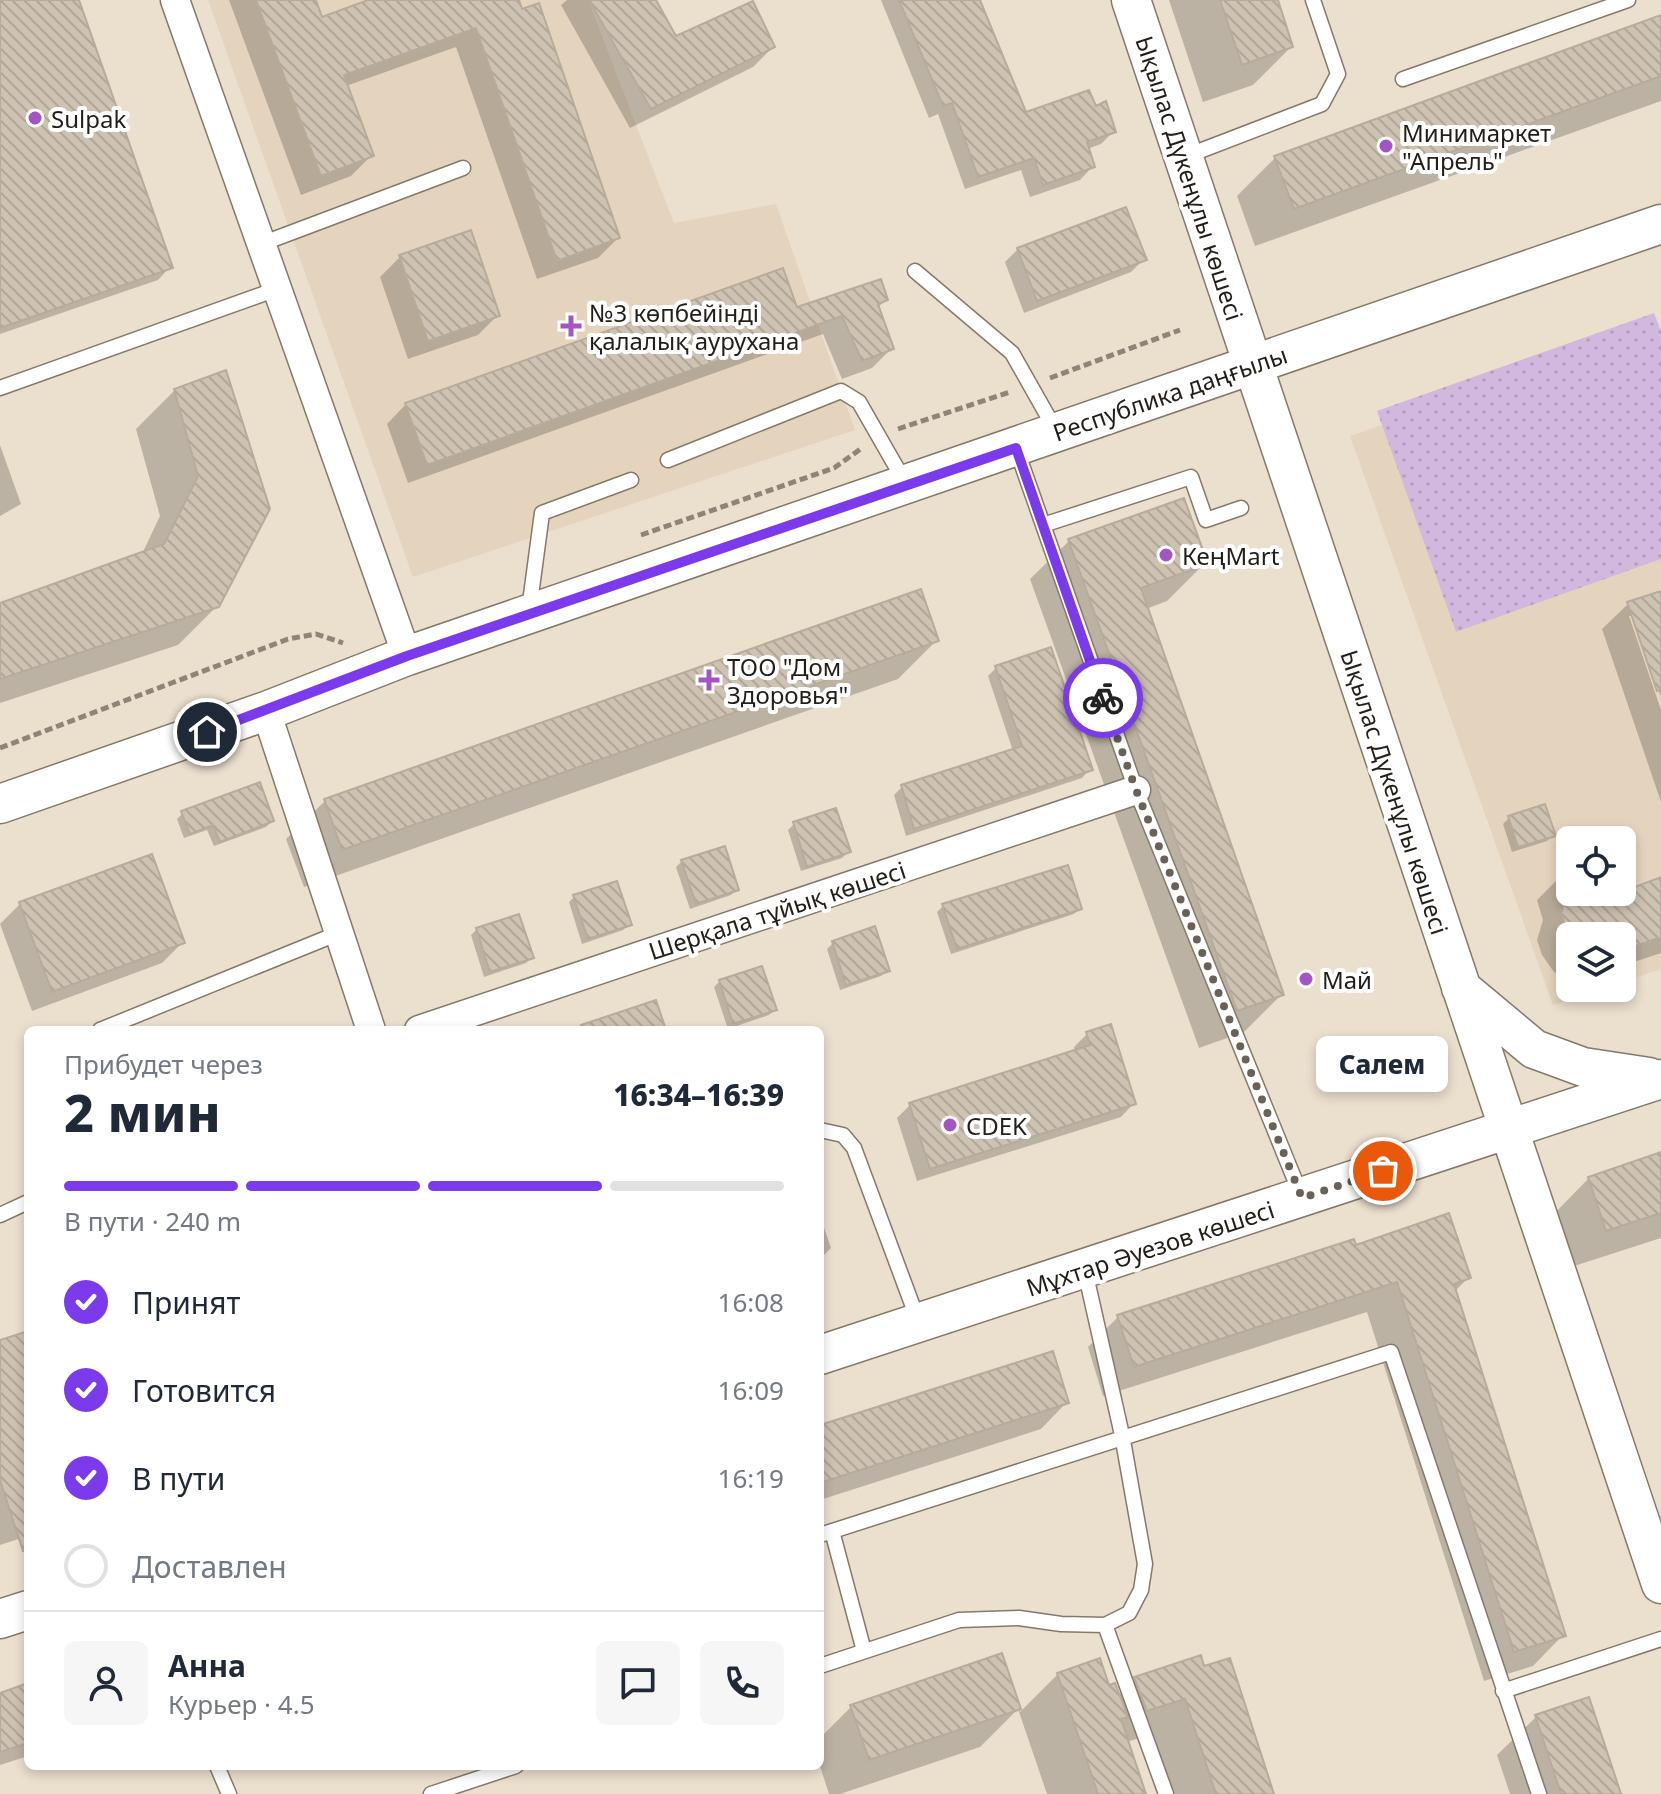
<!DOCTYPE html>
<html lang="ru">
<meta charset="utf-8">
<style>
:root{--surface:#fff;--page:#f6f6f7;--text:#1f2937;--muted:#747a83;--line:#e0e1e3;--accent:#7c3aed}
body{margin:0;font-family:"Noto Sans",sans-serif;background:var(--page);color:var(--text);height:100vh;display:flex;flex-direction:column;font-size:30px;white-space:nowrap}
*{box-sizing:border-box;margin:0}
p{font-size:26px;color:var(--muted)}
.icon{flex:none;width:44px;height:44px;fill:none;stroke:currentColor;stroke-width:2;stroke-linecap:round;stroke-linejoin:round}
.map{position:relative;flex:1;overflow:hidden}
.panel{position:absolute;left:24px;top:1026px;width:800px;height:744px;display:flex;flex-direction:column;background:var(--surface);border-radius:12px;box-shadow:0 4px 12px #0003}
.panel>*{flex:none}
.tools{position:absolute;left:1556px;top:826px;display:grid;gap:16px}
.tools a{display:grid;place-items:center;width:80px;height:80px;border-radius:12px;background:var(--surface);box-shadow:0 4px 12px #0003;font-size:40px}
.pin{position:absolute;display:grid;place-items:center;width:68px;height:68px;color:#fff;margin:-34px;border:4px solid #fff;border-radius:50%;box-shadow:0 2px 8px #0007}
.courier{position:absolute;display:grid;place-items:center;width:80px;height:80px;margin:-40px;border:6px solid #7c3aed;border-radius:50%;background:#fff;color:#222;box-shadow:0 2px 10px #0007}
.bubble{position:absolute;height:56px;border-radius:12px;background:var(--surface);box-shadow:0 4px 12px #0003;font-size:26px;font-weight:800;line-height:56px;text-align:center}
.head em{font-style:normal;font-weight:800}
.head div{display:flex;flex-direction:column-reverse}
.head{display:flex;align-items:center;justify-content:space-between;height:136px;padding:0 40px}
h1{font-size:52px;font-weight:800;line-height:60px}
.bar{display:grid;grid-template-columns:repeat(4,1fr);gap:12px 8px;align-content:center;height:96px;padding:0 40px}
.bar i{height:10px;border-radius:6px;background:var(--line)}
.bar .active{background:var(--accent)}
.bar p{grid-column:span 4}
.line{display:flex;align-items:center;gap:20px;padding:0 40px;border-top:2px solid var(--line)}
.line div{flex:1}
.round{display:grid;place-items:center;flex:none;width:84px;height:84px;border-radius:12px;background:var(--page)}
ol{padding:0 40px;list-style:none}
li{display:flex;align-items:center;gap:24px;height:88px}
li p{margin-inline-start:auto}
li .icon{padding:8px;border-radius:50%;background:var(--accent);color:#fff;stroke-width:4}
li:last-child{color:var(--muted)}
li i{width:44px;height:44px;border:4px solid var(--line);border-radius:50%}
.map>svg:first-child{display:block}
</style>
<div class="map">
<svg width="1661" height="1794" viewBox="0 0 1661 1794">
<defs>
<pattern id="grass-dots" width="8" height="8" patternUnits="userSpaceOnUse" patternTransform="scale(2)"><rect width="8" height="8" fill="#d2b8de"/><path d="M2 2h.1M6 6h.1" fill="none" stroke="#b49ebe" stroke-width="1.8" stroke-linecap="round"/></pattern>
<pattern id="building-back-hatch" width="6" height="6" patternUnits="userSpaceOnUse" patternTransform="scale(2)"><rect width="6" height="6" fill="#cec2b2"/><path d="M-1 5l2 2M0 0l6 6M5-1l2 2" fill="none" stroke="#b1a698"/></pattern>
</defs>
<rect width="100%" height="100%" fill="#ebdfce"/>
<path fill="#e5d4bd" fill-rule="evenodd" d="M208 0H588L674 223 776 204 855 430 413 577Z
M1661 329V969L1622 982V936H1570V988H1604L1553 1005 1350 436ZM1570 840H1622V892H1570Z"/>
<path fill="url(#grass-dots)" d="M1654 313 1661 331V559L1456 632 1377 411Z"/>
<path fill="#0003" d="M0 0H75L170 267 158 280 0 334Z
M229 0H313L321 19 374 0H516L618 238 598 258 537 279 456 47 346 86 371 156 351 176 301 195Z
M567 0H654L675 39 773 47 753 67 630 128 561 5Z
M881 0H978L1025 115 1095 108 1114 131 1101 144 1087 149 1093 166 1080 180 1030 197 1021 170 965 189 938 114 929 118Z
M1169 0H1275L1291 47 1253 85 1203 102Z
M1661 19V101L1255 246 1237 196 1275 158Z
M1018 249 1144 259 1131 272 1024 313 1005 262Z
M400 257 498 315 478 335 408 359 380 277Z
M886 300 877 308 892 348 872 368 842 379 823 334 408 483 387 424 406 404 795 309Z
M224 373 217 606 178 645 0 703V605L142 554 160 516 136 429 175 390Z
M0 445 21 504 0 516Z
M1069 541 1205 563 1167 601 1146 609 1282 994 1244 1032 1199 1048 1030 579Z
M1661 593V697L1633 616H1629L1661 710V802L1602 629 1628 604Z
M937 640 898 679 304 887 286 839 325 801Z
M996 668 1090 769 1082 778 906 836 894 795 902 787 1013 751 988 676Z
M183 813 272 821 266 827 214 846 207 830 184 838 177 819Z
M1509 818 1553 835 1547 841 1512 852 1503 824Z
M794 824 848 852 842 858 801 871 788 830Z
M682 861 737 889 731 895 690 909 676 867Z
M1570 872V892H1622V877L1627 890 1661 879V953L1622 966V936H1570V980L1554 972 1542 955 1537 940 1543 920 1537 900 1562 875Z
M575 896 629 924 623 930 582 944 569 902Z
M20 904 182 943 162 963 32 1011 0 924Z
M943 906 1080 908 1074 914 951 954 937 912Z
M477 929 532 957 526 963 484 977 471 935Z
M833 943 887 970 881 976 840 990 827 949Z
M720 981 775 1009 769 1015 728 1029 714 987Z
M1087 1034 1134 1103 1121 1117 917 1181 897 1118 910 1105 1076 1052 1074 1047Z
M1661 1155V1238L1568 1268 1551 1217 1589 1178Z
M820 1216 831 1248 820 1259Z
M1355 1247 1469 1277 1454 1292 1563 1635 1533 1666 1484 1681 1367 1312 1103 1396 1088 1347 1118 1317Z
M28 1333V1536L0 1545V1342Z
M1067 1402 1041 1429 820 1500V1427Z
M1001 1656 1020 1712 1058 1674 1108 1687 1118 1696 1135 1678 1199 1658 1272 1794H1166L1147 1736 1126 1742 1144 1794H1047L1018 1709 980 1747 840 1794H829L820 1766V1738L851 1707Z
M28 1686V1756L0 1765V1695Z
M1536 1717 1619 1794H1510L1497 1755Z"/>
<path fill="url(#building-back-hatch)" stroke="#b7ab9b" stroke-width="2" d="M0 0H79L173 268 0 328Z
M256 0H316L322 17 368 0H519L522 9 539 3 620 238 557 261 476 28 344 75 374 156 321 176Z
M589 0H656L676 36 753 1 775 47 651 109Z
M899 0H980L1026 112 1089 90 1096 106 1106 101 1116 132 1087 142 1095 167 1043 185 1034 158 978 177 952 103 943 106Z
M1220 0H1278L1293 47 1242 65Z
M1661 15V76L1294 209 1274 156Z
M1126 207 1147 260 1037 301 1017 248Z
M471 230 500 316 428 341 399 255Z
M783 268 797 307 881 279 888 300 878 304 894 349 862 361 842 316 427 465 405 403Z
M226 370 270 509 219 607 0 679V603L164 544 198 476 174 389Z
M1184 498 1208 564 1141 588 1284 995 1237 1011 1068 539Z
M921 589 939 641 342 850 324 799Z
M1661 591V690L1657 691 1627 602Z
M1051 647 1093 770 914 829 901 785 1022 746 995 666Z
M260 782 274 821 220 842 213 825 190 834 181 811Z
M1545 804 1556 836 1518 847 1508 816Z
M836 808 851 852 807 867 793 822Z
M725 846 739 890 696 904 681 860Z
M152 854 185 943 52 992 19 902Z
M1068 865 1082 909 957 949 942 904Z
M1661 877V937L1622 951V936H1569L1561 913 1568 892H1622Z
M617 881 632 925 588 939 573 895Z
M519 914 534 958 490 972 476 928Z
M875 926 890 971 846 985 832 941Z
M762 966 777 1010 733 1024 719 980Z
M656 1000 666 1030H582L581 1025Z
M1111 1024 1136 1104 930 1169 909 1103 1090 1045 1086 1032Z
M1661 1152V1213L1606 1231 1588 1177Z
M1449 1213 1471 1278 1454 1284 1566 1636 1514 1652 1397 1282 1134 1367 1117 1315 1354 1239 1356 1245Z
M28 1331V1550L23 1551 0 1480V1340Z
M1053 1351 1069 1403 820 1483V1425Z
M1002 1653 1021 1709 869 1760 850 1705Z
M1201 1655 1204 1666 1230 1658 1274 1794H1216L1185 1699 1147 1711 1134 1677Z
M1100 1658 1109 1685 1115 1683 1128 1717 1121 1719 1146 1794H1098L1057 1673Z
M28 1683V1743L0 1752V1693Z
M1589 1697 1621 1794H1561L1535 1715Z"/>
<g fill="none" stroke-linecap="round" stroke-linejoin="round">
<defs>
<path id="lane" d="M1403 79 1628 0
M1184 157 1322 104 1338 74 1313 0
M261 244 463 168
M915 271 1012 353 1055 429
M0 388 277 289
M1016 448 1136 790 1301 1195
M668 460 841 391 859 402 906 484
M1043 525 1191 477 1206 520 1241 508
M529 610 542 513 631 480
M100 1030 339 933
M820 1130 843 1135 854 1148 919 1323
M0 1215 28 1202
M832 1531 864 1651
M820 1535 1391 1352 1539 1794
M1105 1625 1166 1794
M820 1666 959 1620 1019 1618 1061 1624 1105 1625 1129 1613 1141 1590 1145 1564 1122 1435 1085 1271
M1503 1691 1661 1639
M217 1766 229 1794
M431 1794 516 1766"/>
<path id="street" d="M175 0 407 656
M266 711 371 1030
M419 1030 1136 790"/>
<path id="secondary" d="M1131 0 1661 1584
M0 804 266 711 407 656 1661 224
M1461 988 1534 1049 1583 1067 1649 1077
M820 1355 1661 1079
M0 1619 28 1610"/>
</defs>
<use href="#lane" stroke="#85796a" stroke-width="17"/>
<use href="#street" stroke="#85796a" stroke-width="31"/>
<use href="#secondary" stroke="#85796a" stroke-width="41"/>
<path stroke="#8e8579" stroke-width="5" stroke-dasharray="8 4" stroke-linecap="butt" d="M1050 378 1180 330
M898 429 1010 392
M641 535 834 468 862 448
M0 748 288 639 316 634 343 643"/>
<use href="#lane" stroke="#fff" stroke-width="14"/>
<use href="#street" stroke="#fff" stroke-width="28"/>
<use href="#secondary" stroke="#fff" stroke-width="38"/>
</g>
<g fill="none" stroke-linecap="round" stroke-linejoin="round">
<path stroke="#696258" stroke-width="8" stroke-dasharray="0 14.4" d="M1103 698 1136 790 1302 1198 1383 1171"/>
<path stroke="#7c3aed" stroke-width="10" d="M207 732 407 656 1016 448 1103 698"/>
</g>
<g fill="#a554c5" stroke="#fff" stroke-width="3">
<circle cx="35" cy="118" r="8"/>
<circle cx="1386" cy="146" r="8"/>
<path d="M567 314h8v8h8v8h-8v8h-8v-8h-8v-8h8z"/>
<circle cx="1166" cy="555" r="8"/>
<path d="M705 668h8v8h8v8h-8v8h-8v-8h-8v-8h8z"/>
<circle cx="1306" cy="979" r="8"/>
<circle cx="950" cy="1125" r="8"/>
</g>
<g text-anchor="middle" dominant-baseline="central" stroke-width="8" stroke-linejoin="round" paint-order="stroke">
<g font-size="24" fill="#231f18" stroke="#fff" text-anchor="start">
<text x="51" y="118">Sulpak</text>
<text x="1402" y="132">Минимаркет<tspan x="1402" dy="28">"Апрель"</tspan></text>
<text x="589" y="312">№3 көпбейінді<tspan x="589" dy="28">қалалық аурухана</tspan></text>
<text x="1182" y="555">КеңMart</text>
<text x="727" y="666">ТОО "Дом<tspan x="727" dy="28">Здоровья"</tspan></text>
<text x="1322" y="979">Май</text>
<text x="966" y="1125">CDEK</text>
</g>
<g font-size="24" fill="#231f18" stroke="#fff">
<text transform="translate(1190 178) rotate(72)">Ықылас Дүкенұлы көшесі</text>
<text transform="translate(1170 393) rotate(-19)">Республика даңғылы</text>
<text transform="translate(1395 792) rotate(72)">Ықылас Дүкенұлы көшесі</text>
<text transform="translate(777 910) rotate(-18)">Шерқала тұйық көшесі</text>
<text transform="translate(1150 1248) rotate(-18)">Мұхтар Әуезов көшесі</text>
</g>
</g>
</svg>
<div class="tools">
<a><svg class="icon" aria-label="locate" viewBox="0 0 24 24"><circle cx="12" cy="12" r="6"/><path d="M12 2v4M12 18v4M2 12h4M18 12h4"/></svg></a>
<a><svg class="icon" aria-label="layers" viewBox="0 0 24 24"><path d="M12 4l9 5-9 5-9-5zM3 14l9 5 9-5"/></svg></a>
</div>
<div class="pin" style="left:1383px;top:1171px;background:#ea580c"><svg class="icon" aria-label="bag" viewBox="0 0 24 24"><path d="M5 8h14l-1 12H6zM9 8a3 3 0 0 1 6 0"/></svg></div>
<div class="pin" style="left:207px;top:732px;background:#1f2937"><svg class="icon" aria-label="home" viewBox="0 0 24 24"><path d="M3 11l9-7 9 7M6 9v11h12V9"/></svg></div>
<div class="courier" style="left:1103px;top:698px"><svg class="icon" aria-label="bike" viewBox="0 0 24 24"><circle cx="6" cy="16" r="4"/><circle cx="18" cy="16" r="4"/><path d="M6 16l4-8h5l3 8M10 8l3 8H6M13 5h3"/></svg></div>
<div class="bubble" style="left:1316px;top:1036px;width:132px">Салем</div>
<section class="panel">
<div class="head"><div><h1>2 мин</h1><p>Прибудет через</p></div><em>16:34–16:39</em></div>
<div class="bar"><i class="active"></i><i class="active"></i><i class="active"></i><i></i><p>В пути · 240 m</p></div>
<ol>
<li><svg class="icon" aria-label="check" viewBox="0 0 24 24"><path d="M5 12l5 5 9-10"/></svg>Принят<p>16:08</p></li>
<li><svg class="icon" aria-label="check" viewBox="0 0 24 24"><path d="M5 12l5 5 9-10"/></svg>Готовится<p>16:09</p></li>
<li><svg class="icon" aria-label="check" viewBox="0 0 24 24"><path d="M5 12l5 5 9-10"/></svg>В пути<p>16:19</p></li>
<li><i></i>Доставлен</li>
</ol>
<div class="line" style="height:144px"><a class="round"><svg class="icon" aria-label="person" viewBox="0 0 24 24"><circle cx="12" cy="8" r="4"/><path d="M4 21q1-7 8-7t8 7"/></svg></a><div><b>Анна</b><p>Курьер · 4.5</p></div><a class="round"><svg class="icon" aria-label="chat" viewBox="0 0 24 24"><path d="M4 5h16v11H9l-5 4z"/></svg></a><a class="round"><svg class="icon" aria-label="phone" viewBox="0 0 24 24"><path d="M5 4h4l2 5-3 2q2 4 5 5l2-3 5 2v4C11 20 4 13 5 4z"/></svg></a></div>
</section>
</div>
